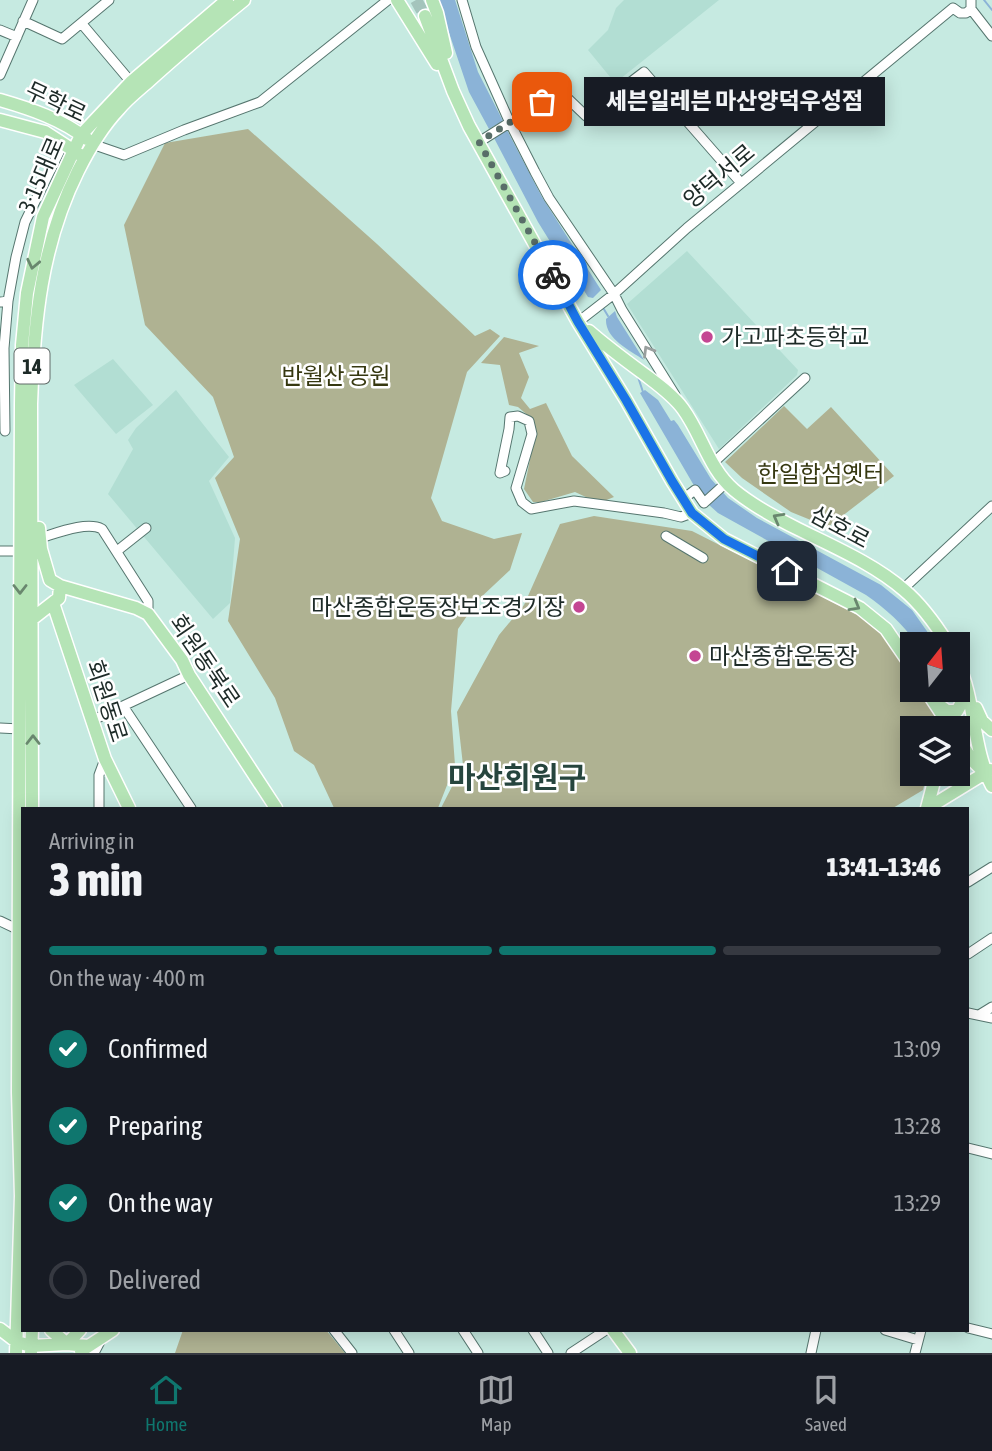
<!DOCTYPE html>
<meta charset="utf-8">
<style>
:root{--surface:#171b24;--page:#20242c;--text:#f1f3f6;--muted:#9ea1a6;--line:#363941;--accent:#0f766e}
body{margin:0;font-family:"Asap Condensed","Noto Sans KR",sans-serif;background:var(--page);color:var(--text);height:100vh;display:flex;flex-direction:column;font-size:26px;white-space:nowrap}
*{box-sizing:border-box;margin:0}
p{font-size:23px;color:var(--muted)}
.icon{flex:none;width:38px;height:38px;fill:none;stroke:currentColor;stroke-width:2;stroke-linecap:round;stroke-linejoin:round}
.map{position:relative;flex:1;overflow:hidden}
.sheet{position:absolute;left:21px;top:807px;width:948px;height:525px;display:flex;flex-direction:column;background:var(--surface);border-radius:0px;box-shadow:0 4px 18px #0003}
.sheet>*{flex:none}
.needle{width:46px;rotate:17deg}
.controls{position:absolute;left:900px;top:632px;display:grid;gap:14px}
.controls a{display:grid;place-items:center;width:70px;height:70px;border-radius:0px;background:var(--surface);box-shadow:0 4px 18px #0003;font-size:35px}
.pin{position:absolute;display:grid;place-items:center;width:60px;height:60px;color:#fff;margin:-30px;border-radius:14px;box-shadow:0 4px 10px #0006}
.courier{position:absolute;display:grid;place-items:center;width:70px;height:70px;margin:-35px;border:5px solid #1a73e8;border-radius:50%;background:#fff;color:#222;box-shadow:0 2px 9px #0007}
.bubble{position:absolute;height:49px;border-radius:0px;background:var(--surface);box-shadow:0 4px 18px #0003;font-size:23px;font-weight:800;line-height:49px;text-align:center}
.head em{font-style:normal;font-weight:800}
.head div{display:flex;flex-direction:column-reverse}
.head{display:flex;align-items:center;justify-content:space-between;height:119px;padding:0 28px}
h1{font-size:46px;font-weight:800;line-height:52px}
.bar{display:grid;grid-template-columns:repeat(4,1fr);gap:10px 7px;align-content:center;height:84px;padding:0 28px}
.bar i{height:9px;border-radius:5px;background:var(--line)}
.bar .on{background:var(--accent)}
.bar p{grid-column:span 4}
ol{padding:0 28px;list-style:none}
li{display:flex;align-items:center;gap:21px;height:77px}
li p{margin-inline-start:auto}
li .icon{padding:7px;border-radius:50%;background:var(--accent);color:#fff;stroke-width:4}
li:last-child{color:var(--muted)}
li i{width:38px;height:38px;border:4px solid var(--line);border-radius:50%}
.tabs{display:flex;justify-content:space-around;align-items:center;height:98px;border-top:2px solid var(--line);background:var(--surface);font-size:19px;color:var(--muted)}
.tabs a{display:grid;justify-items:center;gap:4px}
.tabs .on{color:var(--accent)}
.map>svg:first-child{display:block}
</style>
<div class="map">
<svg width="992" height="1353" viewBox="0 0 992 1353">
<rect width="100%" height="100%" fill="#c6eae1"/>
<path fill="#b2ded3" d="M624 0H719L615 83 588 50 608 30 616 8Z
M687 251 798 370 797 375 719 449 627 304Z
M113 359 153 405 116 434 74 385Z
M176 390 229 457 209 481 235 538 230 603 213 619 108 494 133 449 128 440 136 428Z"/>
<path fill="#afb292" d="M248 129 377 244 475 336 490 329 500 336 467 372 431 498 442 521 494 539 522 533 510 570 478 600 458 629 451 711 455 765 438 808H334L314 765 294 751 275 698 228 621 240 539 215 478 234 457 213 397 145 325 124 225 165 143Z
M504 337 539 346 519 353 529 377 521 398 530 409 546 403 572 456 614 497 599 503 575 492 541 502H533L524 489 536 430 531 418 518 407 509 405 500 365 481 363Z
M784 406 807 429 831 407 894 476 828 527 791 512 742 478 725 462Z
M594 516 692 531 866 619 892 643 912 669V690H924L940 717 938 728H912V774H927L923 790 893 808H441L463 765 457 712 499 635 524 605 560 524Z
M183 1330H326L345 1353H175Z"/>
<path fill="#8bb3d7" d="M438 0H455L478 72 503 121 489 129 469 92Z
M507 130 542 197 601 290 593 298 588 297 576 278 572 277 538 222 494 138Z
M615 311 617 317 644 360C630 350 605 339 606 319Z
M645 390 658 400 671 421 674 420 678 425 711 479 728 498 757 518 881 585 912 610 936 644H917C903 624 886 609 866 595L718 513 708 504 696 489 640 393Z"/>
<g fill="none" stroke-linecap="round" stroke-linejoin="round">
<path stroke="#8bb3d7" stroke-width="2" d="M984 0 992 10
M602 306 608 316
M637 374 643 392"/>
<path stroke="#a4c4bc" stroke-width="12" stroke-dasharray="12 6" stroke-linecap="butt" d="M416 0 425 16"/>
<defs>
<path id="minor" d="M462 0 476 47 510 123 535 172 549 198 614 294 622 310 675 395
M953 8 960 13H966L971 9V0
M971 9 992 36
M23 21 62 39 109 0
M82 24 131 82
M0 30 17 37
M0 75 33 0
M479 142 558 92 562 93 586 116 644 72 741 183
M92 144 124 155 184 130 260 102 388 0
M0 302 8 301 16 257 25 222 63 144
M578 322 614 294 687 228 953 8
M5 431 4 348 8 301
M713 463 805 378
M505 471 500 473 509 429 510 417 518 416 529 421 532 434 516 488 522 502 531 509 574 501 664 513 681 517 692 513
M683 499 695 490 704 503 726 483
M666 536 703 558
M40 538C57 533 87 521 102 529L148 601V614
M0 551H20
M117 551 146 528
M903 589 992 506
M123 706 191 808
M91 721 189 675
M0 728 20 729
M99 808V775L105 759
M968 882 992 867
M0 921 19 930
M968 954 992 938
M968 1013 992 1018
M979 1015 992 1007
M968 1148 992 1154
M968 1328 992 1334
M334 1330 352 1353
M394 1330 409 1353
M463 1330 478 1353
M533 1330 548 1353
M885 1330 918 1340
M94 1353 102 1338
M571 1353 606 1330
M811 1353 816 1330
M915 1353 921 1330"/>
<path id="major" d="M397 0 437 64
M432 0 437 13 446 53
M425 16 453 91 469 126 578 322 626 400 672 481 692 513 724 539 860 608 886 629 912 667
M0 100C31 109 61 119 87 139
M0 120 45 132 79 154
M589 331C606 346 625 360 644 374 657 384 673 395 683 409 702 435 709 469 734 490 753 506 776 518 798 529 834 547 874 564 904 590 922 605 936 625 948 644
M39 528 41 549 50 580 60 586 136 608 148 614 182 660 189 675 276 808
M53 603 105 759 129 808
M32 619 59 598 60 586
M957 661C976 701 972 748 992 786
M926 690 951 728
M935 702 947 711H957L961 704V686
M976 708 982 721 992 730
M957 737 972 760 984 772
M32 808 31 404C34 322 41 245 78 171 89 149 102 127 119 109 128 98 140 89 150 80 181 52 212 26 244 0
M927 808 936 774
M928 808 990 770
M0 1329 17 1342 31 1346 67 1344 88 1346
M51 1330 67 1344 80 1330
M613 1330 630 1353
M81 1351 113 1330
M16 1353 21 1196 18 1092 21 404 22 345 27 293 43 217 81 135 131 82 227 0
M31 1353 32 1330"/>
</defs>
<use href="#minor" stroke="#56766f" stroke-width="11"/>
<use href="#major" stroke="#fff" stroke-width="15"/>
<use href="#minor" stroke="#fff" stroke-width="9"/>
<use href="#major" stroke="#b5e4b6" stroke-width="12"/>
</g>
<defs><path id="oneway-chevron" d="M-2-3.5L2.5 0L-2 3.5" fill="none" stroke-width="1.6" stroke-linecap="round" stroke-linejoin="round" transform="scale(1.75)"/></defs>
<g stroke="#69876e">
<use href="#oneway-chevron" transform="translate(33 264) rotate(102)"/>
<use href="#oneway-chevron" transform="translate(778 518) rotate(-151)"/>
<use href="#oneway-chevron" transform="translate(20 589) rotate(90)"/>
<use href="#oneway-chevron" transform="translate(855 606) rotate(30)"/>
<use href="#oneway-chevron" transform="translate(33 740) rotate(-90)"/>
</g>
<use stroke="#999f9e" href="#oneway-chevron" transform="translate(648 351) rotate(-121)"/>
<g fill="none" stroke-linecap="round" stroke-linejoin="round">
<path stroke="#586d68" stroke-width="7" stroke-dasharray="0 12.6" d="M542 102 479 142 553 275"/>
<path stroke="#1a73e8" stroke-width="9" d="M553 275 578 322 626 400 672 481 692 513 724 539 787 571"/>
</g>
<g fill="#c44693" stroke="#fff" stroke-width="2.5">
<circle cx="707" cy="337" r="7"/>
<circle cx="579" cy="607" r="7"/>
<circle cx="695" cy="656" r="7"/>
</g>
<g text-anchor="middle" dominant-baseline="central" stroke-width="5" stroke-linejoin="round" paint-order="stroke">
<rect fill="#fff" stroke="#616a68" stroke-width="2" x="14.5" y="348.5" width="35" height="35" rx="5"/>
<g font-size="21" font-weight="bold" fill="#1d2a27">
<text x="32" y="366">14</text>
</g>
<g font-size="23" fill="#1d2a27" stroke="#fff">
<text transform="translate(56 102) rotate(25)">무학로</text>
<text transform="translate(41 175) rotate(-67)">3·15대로</text>
<text transform="translate(719 176) rotate(-40)">양덕서로</text>
<text transform="translate(840 527) rotate(28)">삼호로</text>
<text transform="translate(205 661) rotate(56)">회원동북로</text>
<text transform="translate(107 701) rotate(72)">회원동로</text>
</g>
<g font-size="23" fill="#1d2a27" stroke="#fff" text-anchor="start">
<text x="721" y="337">가고파초등학교</text>
<text x="565" y="607" text-anchor="end">마산종합운동장보조경기장</text>
<text x="709" y="656">마산종합운동장</text>
</g>
<g font-size="23" fill="#363810" stroke="#fff">
<text x="336" y="376">반월산 공원</text>
<text x="821" y="474">한일합섬옛터</text>
</g>
<g font-size="30" font-weight="bold" fill="#26453e" stroke="#fff">
<text x="517" y="777">마산회원구</text>
</g>
</g>
</svg>
<div class="controls">
<a><svg class="needle" viewBox="-14 -14 28 28"><path d="M0-13l5 13h-10z" fill="#e53935"/><path d="M0 13l5-13h-10z" fill="#9ea1a6"/></svg></a>
<a><svg class="icon" aria-label="layers" viewBox="0 0 24 24"><path d="M12 4l9 5-9 5-9-5zM3 14l9 5 9-5"/></svg></a>
</div>
<div class="pin" style="left:542px;top:102px;background:#ea580c"><svg class="icon" aria-label="bag" viewBox="0 0 24 24"><path d="M5 8h14l-1 12H6zM9 8a3 3 0 0 1 6 0"/></svg></div>
<div class="pin" style="left:787px;top:571px;background:#1f2937"><svg class="icon" aria-label="home" viewBox="0 0 24 24"><path d="M3 11l9-7 9 7M6 9v11h12V9"/></svg></div>
<div class="courier" style="left:553px;top:275px"><svg class="icon" aria-label="bike" viewBox="0 0 24 24"><circle cx="6" cy="16" r="4"/><circle cx="18" cy="16" r="4"/><path d="M6 16l4-8h5l3 8M10 8l3 8H6M13 5h3"/></svg></div>
<div class="bubble" style="left:584px;top:77px;width:301px">세븐일레븐 마산양덕우성점</div>
<section class="sheet">
<div class="head"><div><h1>3 min</h1><p>Arriving in</p></div><em>13:41–13:46</em></div>
<div class="bar"><i class="on"></i><i class="on"></i><i class="on"></i><i></i><p>On the way · 400 m</p></div>
<ol>
<li><svg class="icon" aria-label="check" viewBox="0 0 24 24"><path d="M5 12l5 5 9-10"/></svg>Confirmed<p>13:09</p></li>
<li><svg class="icon" aria-label="check" viewBox="0 0 24 24"><path d="M5 12l5 5 9-10"/></svg>Preparing<p>13:28</p></li>
<li><svg class="icon" aria-label="check" viewBox="0 0 24 24"><path d="M5 12l5 5 9-10"/></svg>On the way<p>13:29</p></li>
<li><i></i>Delivered</li>
</ol>
</section>
</div>
<nav class="tabs">
<a class="on"><svg class="icon" aria-label="home" viewBox="0 0 24 24"><path d="M3 11l9-7 9 7M6 9v11h12V9"/></svg>Home</a>
<a><svg class="icon" aria-label="map" viewBox="0 0 24 24"><path d="M3 6l6-2 6 2 6-2v14l-6 2-6-2-6 2zM9 4v14M15 6v14"/></svg>Map</a>
<a><svg class="icon" aria-label="saved" viewBox="0 0 24 24"><path d="M7 4h10v16l-5-4-5 4z"/></svg>Saved</a>
</nav>
